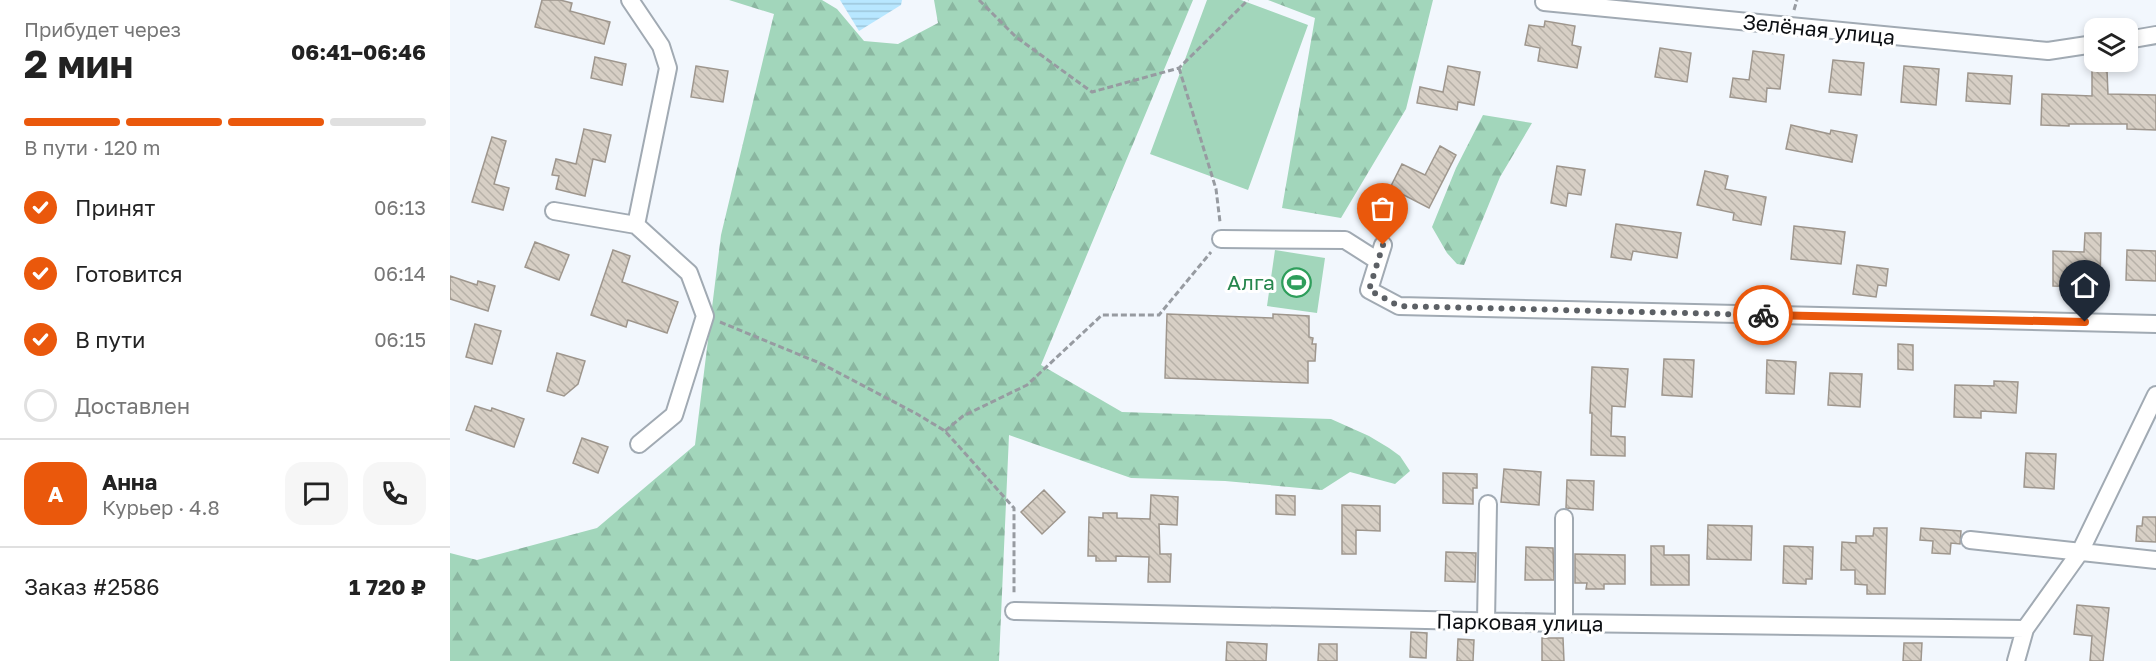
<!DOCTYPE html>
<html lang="ru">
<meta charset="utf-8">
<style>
:root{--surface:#fff;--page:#f6f6f6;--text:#222;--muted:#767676;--line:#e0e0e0;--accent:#ea580c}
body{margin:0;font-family:"Golos Text",sans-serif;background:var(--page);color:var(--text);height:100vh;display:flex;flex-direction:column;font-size:22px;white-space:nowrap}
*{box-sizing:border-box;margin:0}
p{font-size:20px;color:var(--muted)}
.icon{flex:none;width:33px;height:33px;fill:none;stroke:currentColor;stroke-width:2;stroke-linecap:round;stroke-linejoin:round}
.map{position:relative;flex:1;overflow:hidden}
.side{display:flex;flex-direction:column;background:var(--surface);width:450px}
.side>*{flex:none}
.fabs{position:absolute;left:1634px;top:18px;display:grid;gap:12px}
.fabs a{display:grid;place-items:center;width:54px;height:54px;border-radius:12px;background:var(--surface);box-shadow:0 3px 9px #0003;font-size:30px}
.pin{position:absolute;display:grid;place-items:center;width:51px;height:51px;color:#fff;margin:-62px -26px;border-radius:50% 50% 50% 0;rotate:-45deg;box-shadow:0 0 6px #0007}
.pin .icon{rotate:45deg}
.courier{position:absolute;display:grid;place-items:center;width:60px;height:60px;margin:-30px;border:4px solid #ea580c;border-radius:50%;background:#fff;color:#222;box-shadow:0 2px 8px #0007}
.head em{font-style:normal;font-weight:700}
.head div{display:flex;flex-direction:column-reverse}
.head{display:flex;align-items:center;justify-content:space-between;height:102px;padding:0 24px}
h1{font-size:39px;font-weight:700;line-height:45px}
.bar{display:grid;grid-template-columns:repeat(4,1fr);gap:9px 6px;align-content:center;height:72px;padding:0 24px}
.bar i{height:8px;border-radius:4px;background:var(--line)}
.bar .on{background:var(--accent)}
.bar p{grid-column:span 4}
.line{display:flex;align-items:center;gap:15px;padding:0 24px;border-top:2px solid var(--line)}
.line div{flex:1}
.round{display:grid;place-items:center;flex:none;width:63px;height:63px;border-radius:18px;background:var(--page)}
ol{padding:0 24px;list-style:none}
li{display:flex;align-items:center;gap:18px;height:66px}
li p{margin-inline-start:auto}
li .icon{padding:6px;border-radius:50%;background:var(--accent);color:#fff;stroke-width:4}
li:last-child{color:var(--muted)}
li i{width:33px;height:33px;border:3px solid var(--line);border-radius:50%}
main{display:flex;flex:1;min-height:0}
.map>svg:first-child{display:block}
</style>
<main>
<section class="side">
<div class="head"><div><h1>2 мин</h1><p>Прибудет через</p></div><em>06:41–06:46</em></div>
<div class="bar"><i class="on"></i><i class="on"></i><i class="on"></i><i></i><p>В пути · 120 m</p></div>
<ol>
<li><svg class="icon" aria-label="check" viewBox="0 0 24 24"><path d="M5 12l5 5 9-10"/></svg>Принят<p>06:13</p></li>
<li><svg class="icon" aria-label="check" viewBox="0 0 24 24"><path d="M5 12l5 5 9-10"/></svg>Готовится<p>06:14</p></li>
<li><svg class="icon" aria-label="check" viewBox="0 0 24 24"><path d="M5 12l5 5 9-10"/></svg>В пути<p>06:15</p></li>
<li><i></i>Доставлен</li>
</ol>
<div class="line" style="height:108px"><b class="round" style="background:var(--accent);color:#fff">А</b><div><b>Анна</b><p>Курьер · 4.8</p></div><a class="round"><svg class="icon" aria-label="chat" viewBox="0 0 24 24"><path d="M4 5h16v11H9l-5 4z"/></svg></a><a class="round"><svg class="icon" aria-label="phone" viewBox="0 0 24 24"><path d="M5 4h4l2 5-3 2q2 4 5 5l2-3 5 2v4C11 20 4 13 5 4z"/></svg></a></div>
<div class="line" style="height:78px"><div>Заказ #2586</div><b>1 720 ₽</b></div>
</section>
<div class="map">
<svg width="1706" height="661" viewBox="0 0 1706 661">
<defs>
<pattern id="forest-firs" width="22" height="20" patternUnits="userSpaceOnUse" patternTransform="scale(1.5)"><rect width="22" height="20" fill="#a2d6bb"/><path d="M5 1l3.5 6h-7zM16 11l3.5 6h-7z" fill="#8ab6a0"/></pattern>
<pattern id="water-rules" width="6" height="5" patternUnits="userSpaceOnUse" patternTransform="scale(1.5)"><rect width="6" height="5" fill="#b8e7ff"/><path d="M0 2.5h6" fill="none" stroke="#9dc5da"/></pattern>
<pattern id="building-back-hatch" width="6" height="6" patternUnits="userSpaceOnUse" patternTransform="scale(1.5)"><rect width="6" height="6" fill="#d7cfc5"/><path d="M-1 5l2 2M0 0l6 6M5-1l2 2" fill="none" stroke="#b7b1a8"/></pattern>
</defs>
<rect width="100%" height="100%" fill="#f2f7fd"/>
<path fill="#a2d6bb" d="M757 0H791L858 25 798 190 700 154Z
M825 250 875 258 867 313 817 306Z"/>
<path fill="url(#forest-firs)" d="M279 0H372L387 9 414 41 448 44 488 23 484 0H743L591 365 672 412 881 419 919 436 939 448 950 456 960 471 945 484 900 472 872 490 775 481 681 478 559 435 549 661H0V553L27 560 147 528 245 445 271 235 324 14Z
M818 0H983L956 109 891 218 832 208 865 18Z
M1033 115 1082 123 1050 177 1014 265 1007 264 997 253 982 227 1006 168Z"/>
<path fill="url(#water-rules)" d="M390 0H452L451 5 409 31Z"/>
<path fill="url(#building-back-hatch)" stroke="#9e968d" stroke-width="1.5" d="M92 0H110L122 3 120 11 160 22 154 44 85 27Z
M1095 21 1125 26 1122 45 1131 47 1127 68 1088 61 1090 48 1075 45 1079 25 1094 27Z
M1210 48 1241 53 1237 82 1205 77Z
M1303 51 1334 55 1330 89 1317 88 1316 102 1280 97 1283 78 1299 80Z
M145 57 176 64 172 85 141 78Z
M1383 60 1414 63 1411 95 1379 92Z
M246 66 278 71 273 102 241 97Z
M998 66 1030 72 1024 105 1008 102 1007 110 967 103 970 87 993 92Z
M1454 66 1489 69 1486 105 1451 102Z
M1642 70H1657L1658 94 1706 95V130L1677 129V124H1619V126L1591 125 1592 94 1642 96Z
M1518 73 1562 76 1560 104 1516 101Z
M1341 125 1380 134 1381 130 1407 135 1402 162 1336 149Z
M134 129 161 135 155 162 143 159 135 196 106 189 109 176 102 175 106 159 126 164Z
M42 137 56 141 44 184 59 188 53 210 22 202Z
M990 146 1006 155 979 208 940 188 952 164 975 175Z
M1107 166 1135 170 1131 195 1118 193 1116 206 1101 203Z
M1255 171 1278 176 1275 189 1316 197 1311 225 1283 220 1284 213 1247 205Z
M1166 224 1231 233 1227 258 1183 251 1181 260 1161 257Z
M1344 226 1395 232 1391 264 1341 259Z
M1635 233H1651L1650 287 1603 286V251L1634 252Z
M85 242 119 255 109 280 75 267Z
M163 250 180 256 172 282 228 302 217 333 178 320 176 327 141 315Z
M1677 250 1706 251V281L1676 280Z
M1407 265 1438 269 1436 286 1428 285 1426 297 1403 294Z
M0 276 27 285 28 281 45 286 38 311 0 299Z
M717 314 823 318V314L859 316V337L863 338 862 344H866L865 361H858V383L715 378Z
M25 324 51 331 42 364 16 357Z
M1448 344 1463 345V370L1448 369Z
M107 353 135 361 128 384 114 396 97 391Z
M1214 359 1244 360 1242 397 1212 395Z
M1317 360 1346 362 1344 394 1316 393Z
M1142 367 1178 369 1175 407 1162 406 1161 436 1175 437V456L1141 455 1142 413H1140Z
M1380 373 1412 374 1410 407 1378 405Z
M1544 381 1568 382 1566 413 1531 411V418L1504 417 1505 385 1544 386Z
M25 406 41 411 42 408 74 419 64 447 16 430Z
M132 438 158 447 148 473 123 463Z
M1576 453 1606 454 1604 489 1574 487Z
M1054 469 1091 472 1089 505 1051 502Z
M993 473 1027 474V488H1023V504L993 503Z
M1117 480 1144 481 1143 510 1116 508Z
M594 490 615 512 592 534 571 512Z
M701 495 728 497 727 525 709 524 710 554H721L720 582H698L699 557 666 556V561H646V556H638L639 517 653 518V513H667V518L700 519Z
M826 495 845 496V515L826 514Z
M892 505 930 506V531L906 530V554H892Z
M1693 517H1706V542L1686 541 1687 526H1692Z
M1258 525 1302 526 1301 560 1257 559Z
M1424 528H1437L1435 594H1417V585L1405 584V570H1391L1392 542 1406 543V536H1423Z
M1471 528 1511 531 1510 544 1501 543 1500 554 1482 553 1483 541 1470 540Z
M1201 546H1214V555H1239V585H1201Z
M1334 546 1363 547 1362 579H1356V584L1333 583Z
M1076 547 1103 548 1104 580H1075Z
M996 552 1026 553 1025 582 995 581Z
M1125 554 1175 555V584H1154V589H1136L1137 583H1125Z
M1627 605 1659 608 1653 661H1640L1642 636 1624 634Z
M961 632 977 633 976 658 960 657Z
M1092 638H1113L1114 661H1092Z
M1008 639 1024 640 1023 661H1007Z
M777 642 817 644 816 661H776Z
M1454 643H1472L1471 661H1453Z
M869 644H887V661H868Z"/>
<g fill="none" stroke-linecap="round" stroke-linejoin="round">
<defs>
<path id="minor" d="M1094 2 1598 51 1644 44
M1677 40 1706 35
M104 211 186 225 218 68 211 46 180 0
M186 225 239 273 255 316 224 415 189 444
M771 239 895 240 928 261
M933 245 919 290 949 306 1706 324
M1520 540 1706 560
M564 611 1114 623 1575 629
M1036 622 1038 504
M1114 623V518
M1566 661 1575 629 1630 552 1706 395"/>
</defs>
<use href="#minor" stroke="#a1aab3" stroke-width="20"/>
<path stroke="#979ba1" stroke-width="3" stroke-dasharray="6 3" stroke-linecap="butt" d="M529 0 566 37 642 92 729 68 798 0
M1344 10 1347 0
M729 68 766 189 770 222
M270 322 372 364 467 414 495 431 564 508V594
M495 431 513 416 577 385 652 315H709L761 252"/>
<use href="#minor" stroke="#fff" stroke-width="16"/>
</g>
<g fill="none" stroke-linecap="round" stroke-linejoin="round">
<path stroke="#5c6065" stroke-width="6" stroke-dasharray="0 10.8" d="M933 245 919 290 949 306 1313 315"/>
<path stroke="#ea580c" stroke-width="8" d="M1313 315 1635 322"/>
</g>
<defs>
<symbol id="stadium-ring" viewBox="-11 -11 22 22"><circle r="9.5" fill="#fff" stroke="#2e9e5b" stroke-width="1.5"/><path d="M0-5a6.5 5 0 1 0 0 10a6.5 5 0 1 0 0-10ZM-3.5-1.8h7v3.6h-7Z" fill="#2e9e5b"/></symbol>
</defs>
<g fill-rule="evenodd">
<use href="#stadium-ring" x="830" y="266" width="33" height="33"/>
</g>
<g text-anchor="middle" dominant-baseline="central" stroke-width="6" stroke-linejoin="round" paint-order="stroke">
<g font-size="21" fill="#0c0f13" stroke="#fff">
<text transform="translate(1369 29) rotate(6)">Зелёная улица</text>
<text transform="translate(1070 622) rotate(1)">Парковая улица</text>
</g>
<g font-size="21" fill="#27864d" stroke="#fff" text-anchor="end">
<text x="825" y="282">Алга</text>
</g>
</g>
</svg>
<div class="fabs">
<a><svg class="icon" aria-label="layers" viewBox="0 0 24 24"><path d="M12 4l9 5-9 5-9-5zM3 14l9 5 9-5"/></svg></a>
</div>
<div class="pin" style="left:933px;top:245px;background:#ea580c"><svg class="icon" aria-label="bag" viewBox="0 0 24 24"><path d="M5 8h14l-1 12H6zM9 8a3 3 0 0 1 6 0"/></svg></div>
<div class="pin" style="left:1635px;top:322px;background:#1f2937"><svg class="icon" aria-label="home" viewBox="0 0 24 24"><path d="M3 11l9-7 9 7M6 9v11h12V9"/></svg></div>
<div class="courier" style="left:1313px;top:315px"><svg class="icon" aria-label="bike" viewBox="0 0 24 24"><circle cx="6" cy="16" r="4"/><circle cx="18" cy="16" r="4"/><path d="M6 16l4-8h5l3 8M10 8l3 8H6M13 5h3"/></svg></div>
</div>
</main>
